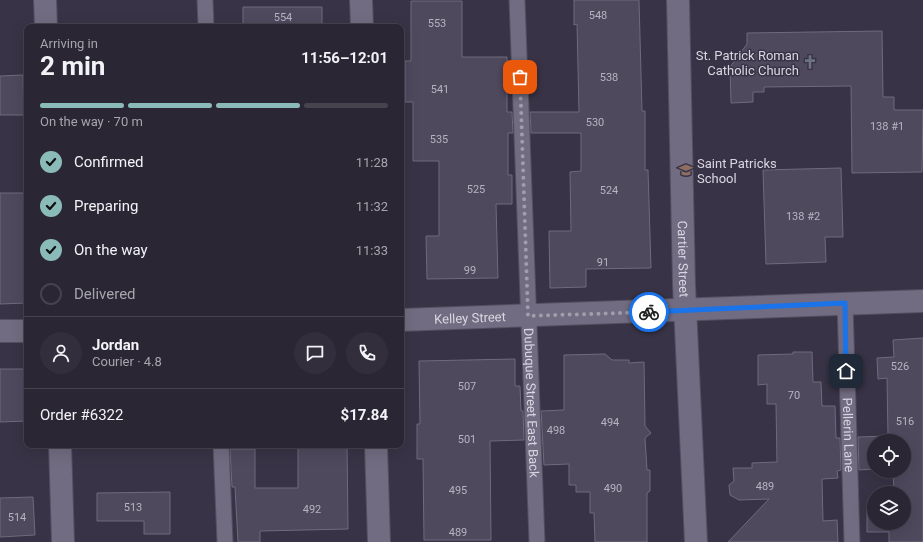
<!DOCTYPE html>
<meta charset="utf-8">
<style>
:root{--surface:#2a2634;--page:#322e3c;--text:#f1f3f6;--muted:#a5a5ac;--line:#46434f;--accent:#8bbbb9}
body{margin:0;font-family:Roboto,sans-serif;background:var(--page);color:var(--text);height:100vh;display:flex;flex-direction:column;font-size:15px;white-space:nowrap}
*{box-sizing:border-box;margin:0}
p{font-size:13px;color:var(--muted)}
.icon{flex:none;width:22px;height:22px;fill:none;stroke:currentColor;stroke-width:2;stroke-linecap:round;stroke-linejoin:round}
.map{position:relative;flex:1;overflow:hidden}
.side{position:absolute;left:24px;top:24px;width:380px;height:424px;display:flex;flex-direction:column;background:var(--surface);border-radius:8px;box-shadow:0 4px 16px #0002,0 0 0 1px var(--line)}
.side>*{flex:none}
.controls{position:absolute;left:867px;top:434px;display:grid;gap:8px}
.controls a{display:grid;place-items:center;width:44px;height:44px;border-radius:50%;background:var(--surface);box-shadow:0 4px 16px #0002,0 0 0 1px var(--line);font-size:20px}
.pin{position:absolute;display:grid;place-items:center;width:34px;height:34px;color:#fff;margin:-17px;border-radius:8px;box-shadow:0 2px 6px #0006}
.courier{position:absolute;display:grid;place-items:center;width:40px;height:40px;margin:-20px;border:3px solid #1a73e8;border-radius:50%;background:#fff;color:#222;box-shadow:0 1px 5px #0007}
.head em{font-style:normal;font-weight:700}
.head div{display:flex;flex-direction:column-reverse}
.head{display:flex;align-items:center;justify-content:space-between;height:68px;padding:0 16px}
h1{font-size:26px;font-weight:700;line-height:30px}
.bar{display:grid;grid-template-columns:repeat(4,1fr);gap:6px 4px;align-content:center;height:48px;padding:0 16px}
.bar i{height:5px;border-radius:3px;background:var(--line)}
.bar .active{background:var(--accent)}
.bar p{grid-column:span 4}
.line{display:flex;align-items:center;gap:10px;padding:0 16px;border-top:1px solid var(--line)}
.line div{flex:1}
.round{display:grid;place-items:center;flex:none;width:42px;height:42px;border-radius:21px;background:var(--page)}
ol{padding:0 16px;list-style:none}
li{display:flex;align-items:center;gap:12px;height:44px}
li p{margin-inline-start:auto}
li .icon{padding:4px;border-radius:50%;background:var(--accent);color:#111;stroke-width:4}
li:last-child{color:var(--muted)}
li i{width:22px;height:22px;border:2px solid var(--line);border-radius:50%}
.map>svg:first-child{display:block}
</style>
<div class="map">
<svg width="923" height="542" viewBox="0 0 923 542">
<rect width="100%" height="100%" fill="#383346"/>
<path fill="#4e495d" stroke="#6f6b7f" d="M574 0H639L642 111H645V170H648L651 268 586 269V287L550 288 549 231H571L570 172 581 171V133H531L530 112H579L577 24 574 25Z
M411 1H462V57H507V112H512L513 133H508V175H512V204H496L498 278 427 279 426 236H439V161H413V102H405V61H411Z
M243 7H322V27H243Z
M882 31 883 97H894V110H923L922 172 852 173 851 86 764 87V92H753V102L731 103 730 67 747 44V33Z
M23 75 24 115H0V76Z
M841 168 843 237H825L826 262 766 264 763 170Z
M0 193H24V249H27V303L0 304Z
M923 338V542H889V532H867V509H874V523H904V493H894L893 471H904V441H874V469L859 470 858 437 888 436 887 378 878 379 877 358 894 357 893 340Z
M793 352H812L813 382H821L822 406H835L836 438H840L841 470 837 471 838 478 822 479 823 521 837 520 838 542H728L769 499 739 500 730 495 729 485 734 481 733 468H752V463L777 462 776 404H767V384L758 385V355L793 354Z
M605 354 612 360H629V363L644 362 645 426 651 433 645 438 647 470H650V491L647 493V542H595L594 513H590V492H576V485H569V464L544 465 541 411 564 410V355Z
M515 359V386H520L521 411H523L524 440 490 441 491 540H424L423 459H417V424H420L419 361Z
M0 369H27V421L0 422Z
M298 445H347L348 529 260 531V542H238L235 487H232L230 449H255V488H298Z
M170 492V534H144V521H97V493Z
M33 497 35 535 0 537V498Z"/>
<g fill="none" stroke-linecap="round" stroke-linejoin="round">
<defs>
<g id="service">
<path d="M205 0 206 27"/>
<path id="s1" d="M517 0 537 542"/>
<path id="s2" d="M845 303 852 542"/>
<path d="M221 445 225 542"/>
</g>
<g id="minor">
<path d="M45 0 46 27"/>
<path d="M361 0 362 27"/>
<path id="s3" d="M678 0 684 285 696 542"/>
<path d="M60 445 63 542"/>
<path d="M376 445 379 542"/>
</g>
<g id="tertiary">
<path id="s4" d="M401 320 923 301"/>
<path d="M0 331H27"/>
</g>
</defs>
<use href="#service" stroke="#534f5f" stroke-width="17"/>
<use href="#minor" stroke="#534f5f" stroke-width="24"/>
<use href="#tertiary" stroke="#534f5f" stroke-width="24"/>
<use href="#service" stroke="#716c81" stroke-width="15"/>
<use href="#minor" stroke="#716c81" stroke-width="22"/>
<use href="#tertiary" stroke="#716c81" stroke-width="22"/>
</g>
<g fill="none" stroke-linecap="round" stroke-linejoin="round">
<path stroke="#a19dab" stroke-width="4" stroke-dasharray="0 7.2" d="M520 77 528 316 649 312"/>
<path stroke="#1a73e8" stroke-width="5" d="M649 312 845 303 846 371"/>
</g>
<defs>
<symbol id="church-bare" viewBox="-9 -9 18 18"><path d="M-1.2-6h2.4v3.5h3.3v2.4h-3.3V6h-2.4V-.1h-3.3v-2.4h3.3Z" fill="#6b7280" stroke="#383346" stroke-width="2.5" paint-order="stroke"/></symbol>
<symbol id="school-bare" viewBox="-9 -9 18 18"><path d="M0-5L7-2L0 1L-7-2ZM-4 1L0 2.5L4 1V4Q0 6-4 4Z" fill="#8d6e63" stroke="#383346" stroke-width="2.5" paint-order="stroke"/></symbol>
</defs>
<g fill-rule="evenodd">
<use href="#church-bare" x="800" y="52" width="20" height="20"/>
<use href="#school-bare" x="676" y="160" width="20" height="20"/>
</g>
<g text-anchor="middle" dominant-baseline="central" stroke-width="3" stroke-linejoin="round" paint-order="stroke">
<g font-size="11" fill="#b6b3c1">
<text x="598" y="15">548</text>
<text x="283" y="17">554</text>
<text x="437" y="23">553</text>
<text x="609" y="77">538</text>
<text x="440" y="89">541</text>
<text x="595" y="122">530</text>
<text x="887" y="126">138 #1</text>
<text x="439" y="139">535</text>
<text x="476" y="189">525</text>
<text x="609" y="190">524</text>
<text x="803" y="216">138 #2</text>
<text x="603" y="262">91</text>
<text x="470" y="270">99</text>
<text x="900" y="366">526</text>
<text x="467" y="386">507</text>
<text x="794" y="395">70</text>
<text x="905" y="421">516</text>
<text x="610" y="422">494</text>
<text x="556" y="430">498</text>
<text x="467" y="439">501</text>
<text x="765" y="486">489</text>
<text x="613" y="488">490</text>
<text x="458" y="490">495</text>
<text x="133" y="507">513</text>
<text x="312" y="509">492</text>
<text x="17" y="517">514</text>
<text x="458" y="532">489</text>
</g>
<g font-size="13" fill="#d9d6e2" stroke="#383346" text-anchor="end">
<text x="799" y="55">St. Patrick Roman<tspan x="799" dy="15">Catholic Church</tspan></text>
<text x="697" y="163" text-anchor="start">Saint Patricks<tspan x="697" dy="15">School</tspan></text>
</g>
<g font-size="13" fill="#d9d6e2" stroke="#383346">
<text stroke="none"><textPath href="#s3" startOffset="259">Cartier Street</textPath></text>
<text stroke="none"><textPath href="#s4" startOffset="69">Kelley Street</textPath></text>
<text stroke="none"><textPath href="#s1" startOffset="403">Dubuque Street East Back</textPath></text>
<text stroke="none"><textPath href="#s2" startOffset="132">Pellerin Lane</textPath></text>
</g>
</g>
</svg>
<div class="controls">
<a><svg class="icon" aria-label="locate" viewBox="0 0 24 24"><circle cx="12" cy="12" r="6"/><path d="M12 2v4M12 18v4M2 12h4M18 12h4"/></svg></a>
<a><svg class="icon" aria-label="layers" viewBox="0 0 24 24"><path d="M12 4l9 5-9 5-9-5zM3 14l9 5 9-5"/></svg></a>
</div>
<div class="pin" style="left:520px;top:77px;background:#ea580c"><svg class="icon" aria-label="bag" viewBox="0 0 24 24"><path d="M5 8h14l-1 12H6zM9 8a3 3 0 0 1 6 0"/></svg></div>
<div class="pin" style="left:846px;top:371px;background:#1f2937"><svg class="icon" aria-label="home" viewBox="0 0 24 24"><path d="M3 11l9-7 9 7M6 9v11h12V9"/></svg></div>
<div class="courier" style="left:649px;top:312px"><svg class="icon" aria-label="bike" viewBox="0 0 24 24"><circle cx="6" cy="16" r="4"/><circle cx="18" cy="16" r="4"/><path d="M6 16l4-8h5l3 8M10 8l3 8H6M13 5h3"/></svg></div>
<section class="side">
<div class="head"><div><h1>2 min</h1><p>Arriving in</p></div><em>11:56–12:01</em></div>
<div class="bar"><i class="active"></i><i class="active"></i><i class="active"></i><i></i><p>On the way · 70 m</p></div>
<ol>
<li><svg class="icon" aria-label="check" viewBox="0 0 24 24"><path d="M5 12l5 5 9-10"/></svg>Confirmed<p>11:28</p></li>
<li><svg class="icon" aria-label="check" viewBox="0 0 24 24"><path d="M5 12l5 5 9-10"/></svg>Preparing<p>11:32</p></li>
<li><svg class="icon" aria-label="check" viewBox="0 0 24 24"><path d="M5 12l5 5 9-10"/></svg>On the way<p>11:33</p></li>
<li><i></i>Delivered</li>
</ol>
<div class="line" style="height:72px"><a class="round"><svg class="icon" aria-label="person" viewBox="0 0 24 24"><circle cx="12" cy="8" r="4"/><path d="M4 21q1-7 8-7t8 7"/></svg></a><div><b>Jordan</b><p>Courier · 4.8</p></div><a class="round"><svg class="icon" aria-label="chat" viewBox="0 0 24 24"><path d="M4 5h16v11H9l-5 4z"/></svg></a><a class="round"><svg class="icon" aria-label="phone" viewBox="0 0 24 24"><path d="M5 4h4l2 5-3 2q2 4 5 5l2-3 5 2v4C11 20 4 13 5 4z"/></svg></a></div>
<div class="line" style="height:52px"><div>Order #6322</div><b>$17.84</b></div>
</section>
</div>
